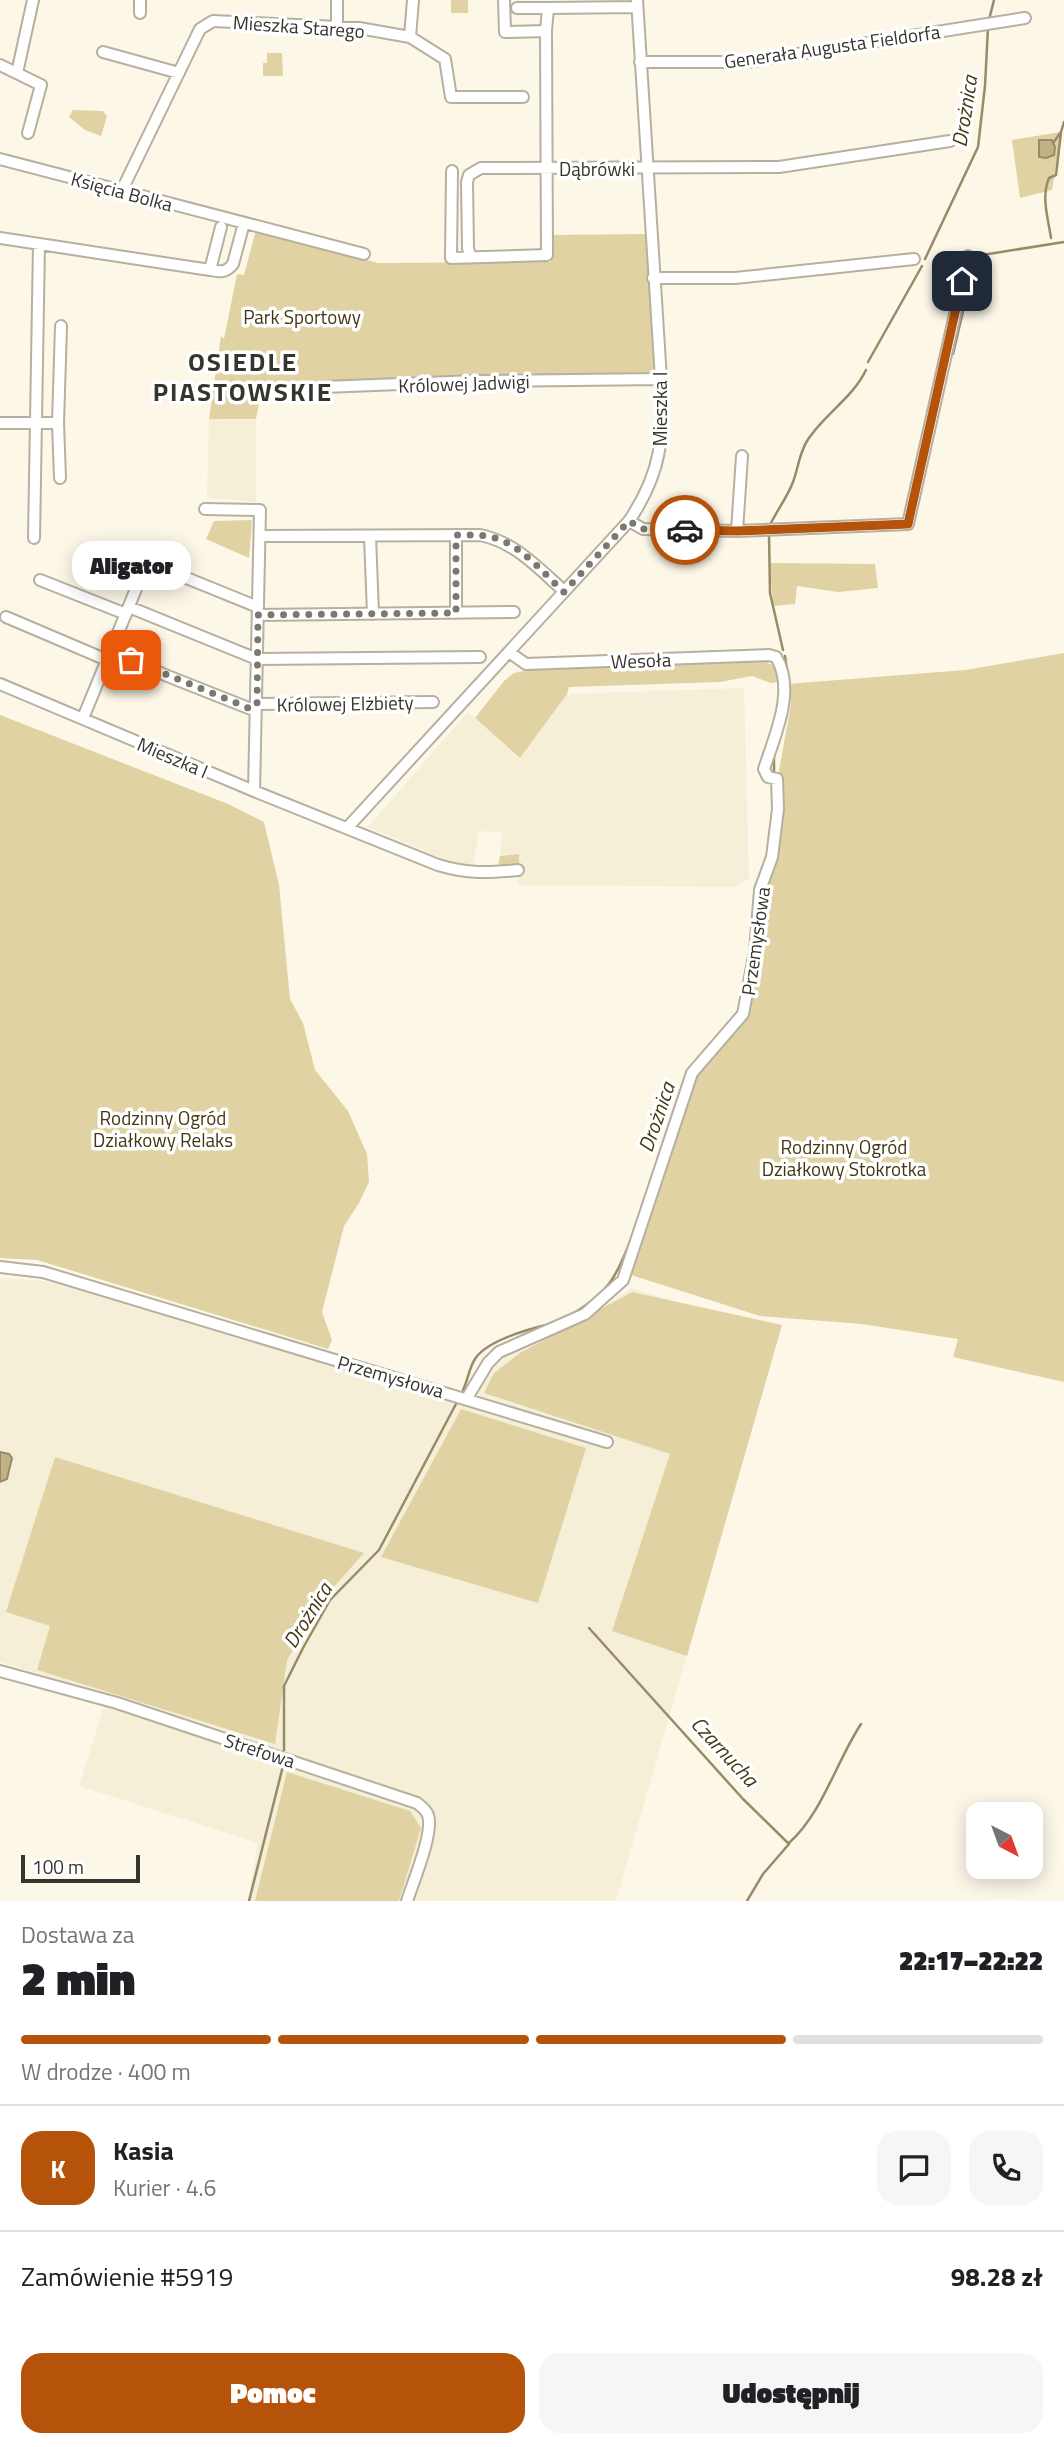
<!DOCTYPE html>
<html lang="pl">
<meta charset="utf-8">
<style>
:root{--surface:#fff;--page:#f6f6f6;--text:#202124;--muted:#757577;--line:#e0e0e0;--accent:#b45309}
body{margin:0;font-family:"Titillium Web",sans-serif;background:var(--page);color:var(--text);height:100vh;display:flex;flex-direction:column;font-size:26px;white-space:nowrap}
*{box-sizing:border-box;margin:0}
p{font-size:23px;color:var(--muted)}
.icon{flex:none;width:38px;height:38px;fill:none;stroke:currentColor;stroke-width:2;stroke-linecap:round;stroke-linejoin:round}
.map{position:relative;height:1901px;overflow:hidden}
.panel{display:flex;flex-direction:column;background:var(--surface);flex:1}
.panel>*{flex:none}
.needle{width:46px;rotate:139deg}
.controls{position:absolute;left:966px;top:1802px;display:grid;gap:14px}
.controls a{display:grid;place-items:center;width:77px;height:77px;border-radius:14px;background:var(--surface);box-shadow:0 4px 18px #0003;font-size:35px}
.scale{position:absolute;left:21px;bottom:18px;width:119px;box-sizing:border-box;padding-left:7px;border:4px solid #36342e;border-top:0;font-size:19px;line-height:24px;white-space:nowrap;color:#36342e;-webkit-text-stroke:5px #fff;paint-order:stroke}
.pin{position:absolute;display:grid;place-items:center;width:60px;height:60px;color:#fff;margin:-30px;border-radius:14px;box-shadow:0 4px 10px #0006}
.courier{position:absolute;display:grid;place-items:center;width:70px;height:70px;margin:-35px;border:5px solid #b45309;border-radius:50%;background:#fff;color:#222;box-shadow:0 2px 9px #0007}
.bubble{position:absolute;height:49px;border-radius:21px;background:var(--surface);box-shadow:0 4px 18px #0003;font-size:23px;font-weight:800;line-height:49px;text-align:center}
.summary em{font-style:normal;font-weight:800}
.summary div{display:flex;flex-direction:column-reverse}
.summary{display:flex;align-items:center;justify-content:space-between;height:119px;padding:0 21px}
h1{font-size:46px;font-weight:800;line-height:52px}
.bar{display:grid;grid-template-columns:repeat(4,1fr);gap:10px 7px;align-content:center;height:84px;padding:0 21px}
.bar i{height:9px;border-radius:5px;background:var(--line)}
.bar .active{background:var(--accent)}
.bar p{grid-column:span 4}
.line{display:flex;align-items:center;gap:18px;padding:0 21px;border-top:2px solid var(--line)}
.line div{flex:1}
.round{display:grid;place-items:center;flex:none;width:74px;height:74px;border-radius:21px;background:var(--page)}
.primary-button{display:flex;gap:14px;margin-top:auto;padding:14px 21px}
.primary-button a{flex:1;height:80px;border-radius:21px;background:var(--accent);color:#fff;font-size:28px;font-weight:800;line-height:80px;text-align:center}
.primary-button a+a{background:var(--page);color:var(--text)}
.map>svg:first-child{display:block}
</style>
<div class="map">
<svg width="1064" height="1901" viewBox="0 0 1064 1901">
<rect width="100%" height="100%" fill="#fcf7e7"/>
<path fill="#f6efd7" d="M209 419 256 420V502L210 498 207 496Z
M744 688 749 879 735 887 518 885 519 855 500 856 502 833 479 831 473 866 458 865 368 827 468 712 520 758 567 694Z
M0 1278 46 1281 474 1407 485 1376 511 1352 574 1327 631 1288 721 1315 782 1325 616 1901H248L258 1843 79 1786 108 1694 0 1662Z"/>
<path fill="#e1d2a3" d="M451 0H468V13H451Z
M267 53H282L283 76H263V63H267Z
M73 110 103 111 107 116 101 136 85 130 69 117Z
M1061 132 1052 190 1020 198 1012 140Z
M256 230 281 239 282 237 378 263 551 262 552 235 646 234 653 278 661 379 270 387 261 393 256 419H209L221 336 224 339 237 274 244 275Z
M252 520 249 558 206 539 214 521Z
M770 563 875 564 878 588 838 592 797 586 795 604 773 606Z
M1064 653V1382L953 1357 958 1339 862 1324 760 1316 628 1274 689 1094 704 1064 747 1016 781 785 779 771 791 704 787 684 965 670Z
M757 659C770 663 779 666 778 682L771 683 752 676 720 682 569 687 567 694 520 758 475 718 504 681 514 673 559 664Z
M0 715 228 804 264 822 279 885 290 999 303 1023 315 1070 348 1111 367 1154 369 1182 359 1203 344 1226 322 1312 332 1340 328 1349 37 1260 0 1258Z
M519 854V864L498 866 500 856Z
M632 1292 782 1325 687 1656 612 1631 670 1454 484 1393 494 1373 520 1353Z
M461 1409 586 1448 538 1603 381 1557Z
M55 1457 364 1553 324 1598 287 1660 275 1744 37 1670 50 1626 6 1612Z
M287 1772 410 1811 421 1828 399 1901H255Z"/>
<path fill="#c0b283" stroke="#978c6a" stroke-width="2" d="M1039 140H1052L1055 147 1054 155 1046 158 1039 157Z
M0 1452 9 1454 12 1458 7 1479 0 1482Z"/>
<g fill="none" stroke-linecap="round" stroke-linejoin="round">
<path stroke="#978c6a" stroke-width="2.5" d="M989 20 994 0
M1053 143 1061 132 1064 122
M1051 238C1048 218 1041 197 1049 178L1056 175 1061 132
M925 259 978 147 985 86 988 27
M953 354 976 256 1064 242
M868 362 922 266
M770 525C777 510 787 498 793 482 798 469 799 454 807 441 823 415 852 399 866 370
M769 534 770 593 783 650
M785 656 789 684
M774 755V775
M690 1068 729 1022
M569 1316C607 1294 616 1279 631 1239
M463 1390C468 1380 469 1368 475 1359 487 1340 529 1329 550 1324
M589 1628 743 1799 789 1844 763 1874 747 1901
M284 1750V1686L303 1648 330 1600 379 1550 457 1402
M789 1843C822 1814 836 1762 861 1724
M249 1901 283 1766"/>
<defs>
<path id="minor" d="M140 0V13
M337 0V26
M504 0 505 32 546 31 548 8 637 7
M517 8H548
M410 37 413 0
M103 52 179 73
M640 62H747L1025 18
M0 65 41 85 28 133
M17 73 33 0
M0 159 364 254
M452 171 451 258 547 255 546 31
M122 190 200 29 213 21 359 28 410 37 445 59 451 97H523
M221 227 210 270C220 272 226 273 233 264L244 223
M0 238 210 270
M470 256 468 248 467 182 469 175 481 168 779 167 950 141
M653 278H735L914 259
M267 393 324 387 476 381 661 379
M0 423H58
M60 478 58 423 61 326
M205 509 260 510 254 791
M629 521 643 529 737 531 908 524 968 256
M737 531 742 456
M260 536 480 535C515 542 538 568 564 591
M370 536 373 614
M34 538 39 244
M40 580 126 614
M129 607 257 659 480 657
M456 613V535
M258 615 514 612
M6 617 107 660
M111 650 147 562 258 607
M0 684 254 791 438 865C468 874 488 873 518 870
M83 718 111 650 165 675 251 709 257 704 433 702
M348 827 629 521C663 470 663 439 661 379L637 0
M0 1267 43 1272 607 1442
M467 1398 488 1363 499 1352 585 1314 623 1280 692 1073 743 1014 755 951 760 890 772 857 778 809 777 779 768 777 764 769C775 735 796 690 776 657L769 655 526 664 509 652
M0 1671 117 1703 417 1803C421 1806 426 1810 428 1815 434 1833 413 1882 407 1901"/>
</defs>
<use href="#minor" stroke="#b5b0a0" stroke-width="14"/>
<use href="#minor" stroke="#fff" stroke-width="10"/>
</g>
<g fill="none" stroke-linecap="round" stroke-linejoin="round">
<path stroke="#7b786f" stroke-width="7" stroke-dasharray="0 12.6" d="M131 660 251 709 257 704 258 615 456 613V535C469 535 482 534 495 538 521 545 544 574 564 592L629 521 643 529 685 530"/>
<path stroke="#b45309" stroke-width="9" d="M685 530 737 531 908 524 962 281"/>
</g>
<g text-anchor="middle" dominant-baseline="central" stroke-width="7" stroke-linejoin="round" paint-order="stroke">
<g font-size="19" fill="#36342e" stroke="#fff">
<text transform="translate(299 26) rotate(4)">Mieszka Starego</text>
<text transform="translate(832 46) rotate(-8)">Generała Augusta Fieldorfa</text>
<text x="597" y="168">Dąbrówki</text>
<text transform="translate(122 191) rotate(15)">Księcia Bolka</text>
<text transform="translate(464 383) rotate(-2)">Królowej Jadwigi</text>
<text transform="translate(659 409) rotate(-90)">Mieszka I</text>
<text transform="translate(641 660) rotate(-2)">Wesoła</text>
<text transform="translate(345 703) rotate(-1)">Królowej Elżbiety</text>
<text transform="translate(173 757) rotate(23)">Mieszka I</text>
<text transform="translate(755 941) rotate(-82)">Przemysłowa</text>
<text transform="translate(391 1376) rotate(16)">Przemysłowa</text>
<text transform="translate(260 1750) rotate(18)">Strefowa</text>
</g>
<g font-size="19" fill="#423711" stroke="#fff">
<text x="302" y="316">Park Sportowy</text>
<text x="163" y="1117">Rodzinny Ogród<tspan x="163" dy="22">Działkowy Relaks</tspan></text>
<text x="844" y="1146">Rodzinny Ogród<tspan x="844" dy="22">Działkowy Stokrotka</tspan></text>
</g>
<g font-size="21" font-style="italic" fill="#443912" stroke="#fff">
<text transform="translate(964 111) rotate(-81)">Drożnica</text>
<text transform="translate(656 1117) rotate(-71)">Drożnica</text>
<text transform="translate(307 1615) rotate(-58)">Drożnica</text>
<text transform="translate(725 1751) rotate(47)">Czarnucha</text>
</g>
<g font-size="26" font-weight="bold" letter-spacing="2" fill="#36342e" stroke="#fff">
<text x="243" y="361">OSIEDLE<tspan x="243" dy="30">PIASTOWSKIE</tspan></text>
</g>
</g>
</svg>
<div class="controls">
<a><svg class="needle" viewBox="-14 -14 28 28"><path d="M0-13l5 13h-10z" fill="#e53935"/><path d="M0 13l5-13h-10z" fill="#757577"/></svg></a>
</div>
<div class="scale">100 m</div>
<div class="pin" style="left:131px;top:660px;background:#ea580c"><svg class="icon" aria-label="bag" viewBox="0 0 24 24"><path d="M5 8h14l-1 12H6zM9 8a3 3 0 0 1 6 0"/></svg></div>
<div class="pin" style="left:962px;top:281px;background:#1f2937"><svg class="icon" aria-label="home" viewBox="0 0 24 24"><path d="M3 11l9-7 9 7M6 9v11h12V9"/></svg></div>
<div class="courier" style="left:685px;top:530px"><svg class="icon" aria-label="car" viewBox="0 0 24 24"><path d="M5 17H2v-5l4-1 3-4h7l3 4 3 1v5h-3M9 17h6M6 11h13"/><circle cx="7" cy="17" r="2"/><circle cx="17" cy="17" r="2"/></svg></div>
<div class="bubble" style="left:72px;top:541px;width:119px">Aligator</div>
</div>
<section class="panel">
<div class="summary"><div><h1>2 min</h1><p>Dostawa za</p></div><em>22:17–22:22</em></div>
<div class="bar"><i class="active"></i><i class="active"></i><i class="active"></i><i></i><p>W drodze · 400 m</p></div>
<div class="line" style="height:126px"><b class="round" style="background:var(--accent);color:#fff">K</b><div><b>Kasia</b><p>Kurier · 4.6</p></div><a class="round"><svg class="icon" aria-label="chat" viewBox="0 0 24 24"><path d="M4 5h16v11H9l-5 4z"/></svg></a><a class="round"><svg class="icon" aria-label="phone" viewBox="0 0 24 24"><path d="M5 4h4l2 5-3 2q2 4 5 5l2-3 5 2v4C11 20 4 13 5 4z"/></svg></a></div>
<div class="line" style="height:91px"><div>Zamówienie #5919</div><b>98.28 zł</b></div>
<div class="primary-button"><a>Pomoc</a><a>Udostępnij</a></div>
</section>
